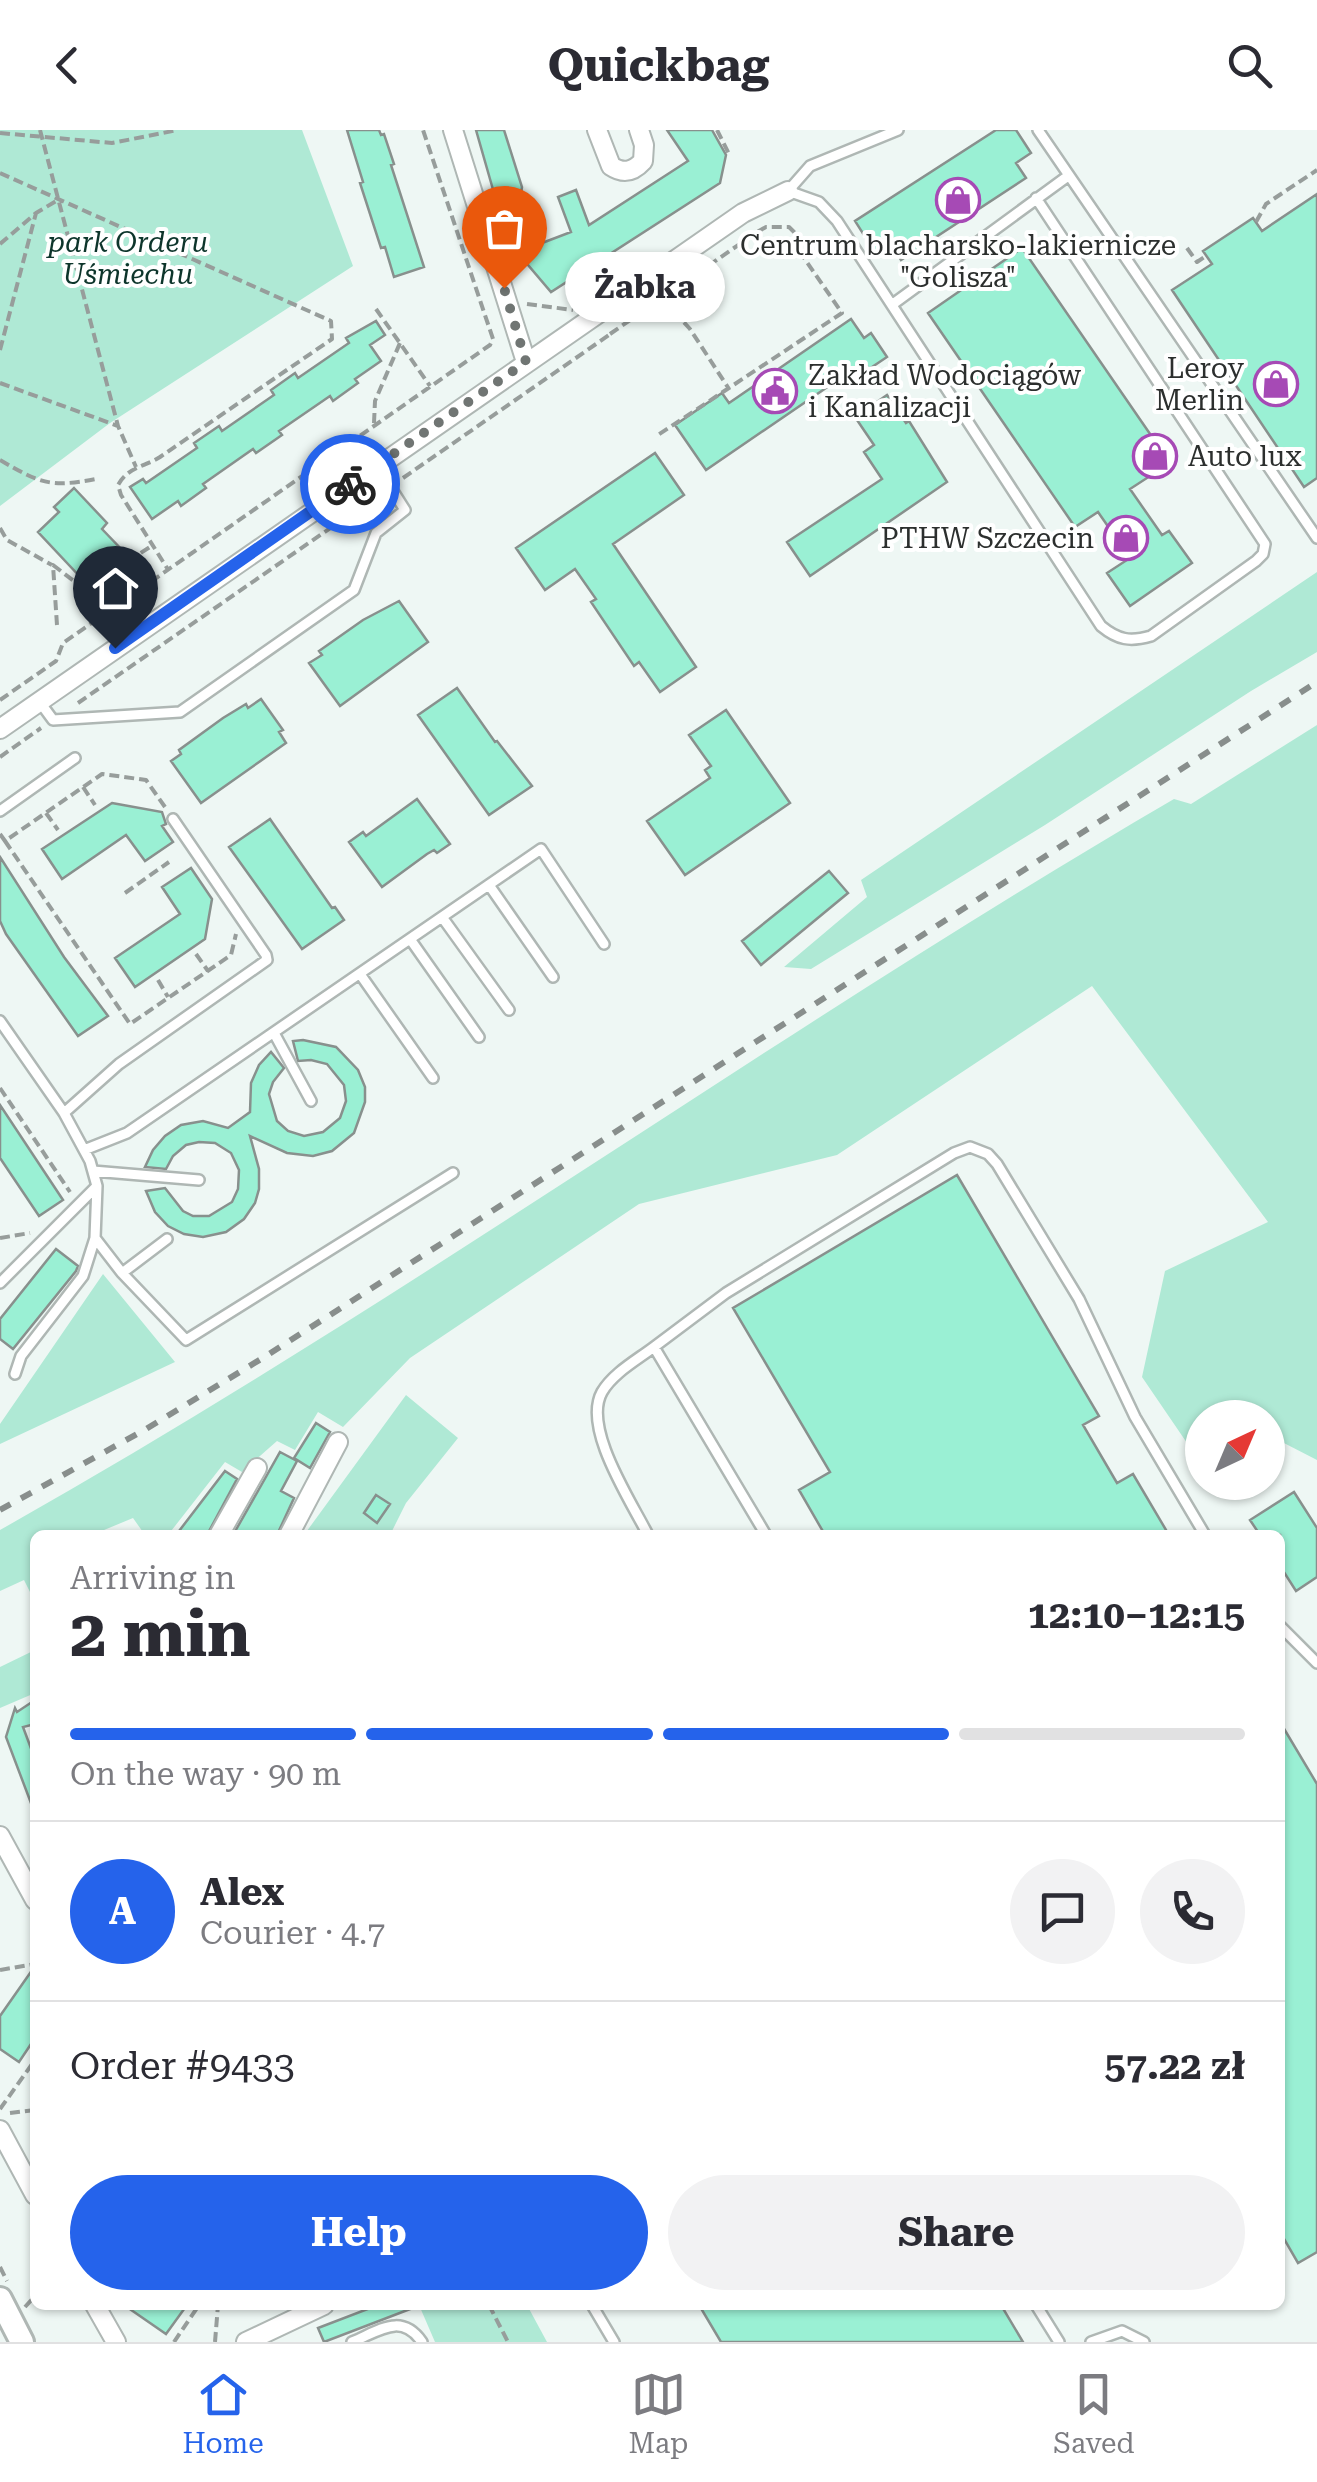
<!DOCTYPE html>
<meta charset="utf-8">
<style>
:root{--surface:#fff;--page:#f2f2f3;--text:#2b2b33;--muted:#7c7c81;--line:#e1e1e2;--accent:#2563eb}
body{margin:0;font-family:"Roboto Serif",serif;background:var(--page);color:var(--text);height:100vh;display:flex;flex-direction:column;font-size:38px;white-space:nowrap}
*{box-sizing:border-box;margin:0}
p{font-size:32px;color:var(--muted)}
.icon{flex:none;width:55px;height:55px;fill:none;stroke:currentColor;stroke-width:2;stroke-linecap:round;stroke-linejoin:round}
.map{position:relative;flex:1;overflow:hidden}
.details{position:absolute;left:30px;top:1400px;width:1255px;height:780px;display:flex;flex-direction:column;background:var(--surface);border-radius:15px;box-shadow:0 2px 8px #0004}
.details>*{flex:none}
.needle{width:65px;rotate:44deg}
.buttons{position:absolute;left:1185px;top:1270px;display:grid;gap:20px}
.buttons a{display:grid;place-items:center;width:100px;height:100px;border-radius:50%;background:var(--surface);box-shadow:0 2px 8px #0004;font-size:50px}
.pin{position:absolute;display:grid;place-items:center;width:85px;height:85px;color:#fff;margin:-102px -42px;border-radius:50% 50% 50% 0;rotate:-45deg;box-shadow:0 0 10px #0007}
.pin .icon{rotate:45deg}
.courier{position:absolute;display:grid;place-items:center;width:100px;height:100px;margin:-50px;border:8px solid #2563eb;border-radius:50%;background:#fff;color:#222;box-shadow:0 2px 12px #0007}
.bubble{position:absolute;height:70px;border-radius:35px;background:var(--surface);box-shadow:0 2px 8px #0004;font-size:32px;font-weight:700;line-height:70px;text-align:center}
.head em{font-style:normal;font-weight:700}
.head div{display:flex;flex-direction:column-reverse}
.head{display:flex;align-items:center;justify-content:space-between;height:170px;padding:0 40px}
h1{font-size:65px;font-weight:700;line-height:75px}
.bar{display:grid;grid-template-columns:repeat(4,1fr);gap:15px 10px;align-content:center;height:120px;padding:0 40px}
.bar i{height:12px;border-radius:8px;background:var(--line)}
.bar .active{background:var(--accent)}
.bar p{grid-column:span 4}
.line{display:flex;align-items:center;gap:25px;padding:0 40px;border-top:2px solid var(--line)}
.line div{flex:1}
.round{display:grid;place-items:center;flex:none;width:105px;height:105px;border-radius:52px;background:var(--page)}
.cta{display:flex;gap:20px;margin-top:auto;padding:20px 40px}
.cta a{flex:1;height:115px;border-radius:60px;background:var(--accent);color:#fff;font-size:40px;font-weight:700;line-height:115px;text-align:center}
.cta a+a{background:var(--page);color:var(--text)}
header{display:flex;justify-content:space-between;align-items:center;height:130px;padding:0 40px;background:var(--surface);font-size:45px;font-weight:700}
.tab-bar{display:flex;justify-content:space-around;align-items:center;height:140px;border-top:2px solid var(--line);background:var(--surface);font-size:28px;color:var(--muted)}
.tab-bar a{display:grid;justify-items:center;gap:5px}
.tab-bar .active{color:var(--accent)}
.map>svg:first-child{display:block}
</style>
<header><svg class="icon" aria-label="back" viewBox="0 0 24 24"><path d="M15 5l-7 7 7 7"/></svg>Quickbag<svg class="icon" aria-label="search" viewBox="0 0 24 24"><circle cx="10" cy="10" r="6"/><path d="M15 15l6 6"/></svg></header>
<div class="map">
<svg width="1317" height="2212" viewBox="0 0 1317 2212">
<rect width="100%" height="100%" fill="#eef7f4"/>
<path fill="#afe9d5" d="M0 0H302L353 136 110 293 0 376Z
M1317 442V522L1251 561 1045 695 811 839 784 837 867 767 861 750Z
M1317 595V1330L1280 1311 1268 1317V1288H1202V1335L1142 1247 1165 1141 1268 1092 1092 856 837 1025 639 1074 410 1228 343 1297 318 1282 295 1320 277 1311 242 1342 225 1332 168 1405H145L133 1388 92 1405H35V1472L24 1450 0 1461V1400C402 1174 776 901 1174 669L1191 674Z
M103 1144 175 1232 0 1314V1294Z
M406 1265 458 1308 406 1373 390 1405H304Z
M35 1520V1563L0 1578V1537Z
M419 2175H527L547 2212H435Z"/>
<path fill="#9af0d4" stroke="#88908d" stroke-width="2.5" d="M347 0H379L381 5 384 4 394 34 391 35 424 137 394 147 385 117 381 118 360 53 363 52Z
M476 0H504L522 57 520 70 498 77Z
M667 0H712L726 25 720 53 551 162 523 129 524 121 541 110 542 113 571 102 558 67 576 60 589 95 688 31Z
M996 0H1016L1031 23 1016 33 1026 48 901 130 891 114 876 124 855 91Z
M1317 64V348L1304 357 1172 160 1212 134 1203 121 1253 88 1262 101Z
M1022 118 1170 333 1130 359 1162 405 1169 401 1192 433 1130 476 1107 443 1130 428 1098 382 1075 397 928 183Z
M851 189 864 208 871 203 887 227 869 239 864 232 706 340 675 295 722 263 729 273Z
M376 191 385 205 370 215 381 231 355 249 358 253 333 271 330 266 279 301 282 305 256 323 253 319 203 354 206 358 181 376 178 371 152 389 130 357 143 349 146 353 197 318 194 313 219 296 222 301 274 265 271 260 295 243 298 248 349 213 346 208Z
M887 265 906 293 909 291 947 352 810 446 787 412 882 349 864 322 874 315 855 287Z
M655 323 684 365 613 414 696 537 660 562 639 532 634 536 591 472 596 469 575 439 545 460 516 418Z
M74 358 107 393 102 399 124 422 110 436 106 430 84 451 38 402 59 382 54 377Z
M399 471 428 512 340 576 309 533 322 525 319 521 363 490Z
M457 558 495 612 497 611 532 656 489 685 418 585Z
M261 569 283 600 279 602 286 613 201 673 171 631 181 624 179 620 223 588 246 574 248 578Z
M726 580 790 673 685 745 647 691 710 648 705 640 711 636 689 605Z
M417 669 450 714 437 723 434 720 427 724 382 757 349 712 363 702 366 706Z
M112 673 162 682 166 694 162 696 173 712 145 731 126 705 62 749 42 719Z
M270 689 332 778 335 777 344 790 302 819 229 717Z
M0 727 64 827 108 886 78 906 6 804 0 791Z
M191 738 212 769 205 809 135 857 115 828 180 784 162 757Z
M829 741 848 763 761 835 742 811Z
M303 910 336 917 358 940 365 957V972L354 1003 332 1021 313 1026 287 1023 250 1006 259 1039V1059L255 1073 244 1089 226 1102 203 1107 184 1104 168 1096 155 1082 146 1061 165 1058 183 1081 193 1086H209L232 1072 238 1059 239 1040 231 1023 215 1013 199 1012 186 1015 173 1026 166 1039 145 1037 153 1020 165 1006 181 995 203 991 228 998 250 982 251 953 259 935 271 922 284 938 273 952 269 964 277 991 288 1001 304 1006 323 1002 340 988 346 971 344 955 327 934 311 930 298 931 293 911Z
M0 975 63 1070 39 1086 0 1028Z
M957 1045 1099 1286 1083 1295 1117 1353 1133 1344 1169 1405H825L799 1360 830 1342 733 1178Z
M56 1119 78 1136 76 1141 13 1219 0 1209V1189Z
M316 1293 330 1302 310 1338 294 1328Z
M280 1322 297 1331 281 1361 294 1368 277 1405H233Z
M225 1341 237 1349 207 1405H176Z
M1294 1362 1317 1398V1447L1296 1461 1280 1436V1405H1260L1250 1390Z
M376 1365 390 1374 377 1393 364 1383Z
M35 1570V1594L23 1597 35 1629 34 1681 6 1607 15 1578 17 1582Z
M1280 1592 1317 1654V2122L1298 2133 1280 2102Z
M35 1836V1908L19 1932 0 1919V1886Z
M124 2175H187L166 2204Z
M378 2175 418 2176 324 2212 318 2198Z
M699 2175H1001L1023 2212H721Z"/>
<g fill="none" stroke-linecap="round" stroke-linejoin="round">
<defs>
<path id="service" d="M1038 0 1317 408
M788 61 819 72 837 91 1101 496C1118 510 1130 512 1151 506L1256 431 1263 424 1265 414 1036 68
M788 61 810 36 898 0
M893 174 1068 46
M39 571 53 590 180 582 354 460 376 403 405 380 377 336
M0 681 75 628
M489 755 553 847
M442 787 509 880
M410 809 479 907
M360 844 433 948
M0 891 64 983 90 1031 97 1056 95 1108 83 1146 21 1226 15 1244
M274 903 311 971
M64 983 119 934 267 830 266 825 173 689
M84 1020 127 1003 541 719 604 814
M93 1041 199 1050
M95 1108 122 1143 167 1109
M122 1143 186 1210 453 1043
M0 1153 97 1056
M648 1405C631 1371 582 1298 602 1262 613 1243 637 1230 654 1217
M766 1405 654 1217 726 1163 954 1023 970 1017 988 1024 997 1034 1079 1169 1135 1287 1205 1405
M1280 1496 1317 1533
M592 2175 614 2212
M1036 2175 1059 2212
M352 2212C379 2201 401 2182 422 2212
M1091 2212 1122 2201 1144 2212"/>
<path id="minor" d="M453 0 526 232
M597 0 611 36C623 44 633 42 643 31L644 15 639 0
M0 599 743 83 788 61
M219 1405 257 1338
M289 1405 338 1312
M0 1706 35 1770
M0 2000 35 2065
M95 2175 116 2212
M246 2212 324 2175"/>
<path id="tertiary" d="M0 2169 22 2212"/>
</defs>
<use href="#service" stroke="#afb7b4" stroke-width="14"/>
<use href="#minor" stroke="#afb7b4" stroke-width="22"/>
<use href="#tertiary" stroke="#afb7b4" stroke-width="28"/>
<path stroke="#979d9b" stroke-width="4" stroke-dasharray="10 5" stroke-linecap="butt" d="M40 0 118 296 136 337
M717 0 729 24
M0 3 112 13 178 0
M0 43 331 191 332 209 160 327C144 337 128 337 118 355L121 365 167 438
M1256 92 1266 74 1317 40
M0 114 36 83 58 70
M1187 118 1197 132 1206 126
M664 170 690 199 729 259
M527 174 573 180
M376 179 430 256
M610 204 757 102 766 97H789L801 109 802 125 842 183 658 305
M0 220 36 83
M0 253 118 296
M374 293 375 271 400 213
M0 330C40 353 49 358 96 349
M403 348 609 205
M0 398 7 410 52 435
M88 457 121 470
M57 495 53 435 79 455 88 457 153 415
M0 570 56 531 63 513 490 215 493 209 423 0
M78 573 378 365
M0 627 41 598
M83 657 95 675
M165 677 146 650 102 644 5 711 130 894 231 825 236 804
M46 683 58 700
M0 704 5 711 0 714
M125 763 169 732
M196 824 208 841
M158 850 168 867
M0 958 70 1062
M0 1108 30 1103
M0 1840 35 1834
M0 1979 35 1930
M10 1983 35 1980
M0 2137 7 2151
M489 2175 508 2212
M25 2177 35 2166
M174 2212 199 2175
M215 2212 218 2175"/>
<use href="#service" stroke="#fff" stroke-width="9"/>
<use href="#minor" stroke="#fff" stroke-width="18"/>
<use href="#tertiary" stroke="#fff" stroke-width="22"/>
<path stroke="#888e8c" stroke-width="6" stroke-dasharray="12 12" stroke-linecap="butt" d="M0 1380 146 1299 266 1226 1317 552"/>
</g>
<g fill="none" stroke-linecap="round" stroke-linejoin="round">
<path stroke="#707573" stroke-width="10" stroke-dasharray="0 18" d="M350 354 526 232 504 158"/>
<path stroke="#2563eb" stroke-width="12" d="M115 518 350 354"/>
</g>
<defs>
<symbol id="shop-ring" viewBox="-11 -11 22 22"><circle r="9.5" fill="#fff" stroke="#a64ab5" stroke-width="1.5"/><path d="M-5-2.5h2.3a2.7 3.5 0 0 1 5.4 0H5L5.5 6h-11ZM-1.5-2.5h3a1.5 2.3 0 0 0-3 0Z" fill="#a64ab5"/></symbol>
<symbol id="civic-ring" viewBox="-11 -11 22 22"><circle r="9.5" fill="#fff" stroke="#a64ab5" stroke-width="1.5"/><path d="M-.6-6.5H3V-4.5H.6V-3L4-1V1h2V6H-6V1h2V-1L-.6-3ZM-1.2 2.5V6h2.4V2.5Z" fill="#a64ab5"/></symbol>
</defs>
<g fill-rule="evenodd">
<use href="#shop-ring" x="933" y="45" width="50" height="50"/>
<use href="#shop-ring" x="1251" y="229" width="50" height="50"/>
<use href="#civic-ring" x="750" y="236" width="50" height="50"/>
<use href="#shop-ring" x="1130" y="301" width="50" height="50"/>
<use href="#shop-ring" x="1101" y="383" width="50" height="50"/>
</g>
<g text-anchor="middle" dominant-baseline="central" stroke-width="8" stroke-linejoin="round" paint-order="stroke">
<g font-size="28" font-style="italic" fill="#0d352b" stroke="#fff">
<text x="128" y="112">park Orderu<tspan x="128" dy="32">Uśmiechu</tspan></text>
</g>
<g font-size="28" fill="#2c2f2e" stroke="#fff" text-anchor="end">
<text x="958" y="115" text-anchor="middle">Centrum blacharsko-lakiernicze<tspan x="958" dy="32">"Golisza"</tspan></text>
<text x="1244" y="238">Leroy<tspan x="1244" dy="32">Merlin</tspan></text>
<text x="808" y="245" text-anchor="start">Zakład Wodociągów<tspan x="808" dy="32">i Kanalizacji</tspan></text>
<text x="1188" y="326" text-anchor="start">Auto lux</text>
<text x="1094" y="408">PTHW Szczecin</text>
</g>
</g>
</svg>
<div class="buttons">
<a><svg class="needle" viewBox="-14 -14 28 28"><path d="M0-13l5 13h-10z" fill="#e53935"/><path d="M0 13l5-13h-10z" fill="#7c7c81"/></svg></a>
</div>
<div class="pin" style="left:504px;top:158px;background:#ea580c"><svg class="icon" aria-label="bag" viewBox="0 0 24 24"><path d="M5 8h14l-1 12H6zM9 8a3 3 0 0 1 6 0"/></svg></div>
<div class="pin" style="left:115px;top:518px;background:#1f2937"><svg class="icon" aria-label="home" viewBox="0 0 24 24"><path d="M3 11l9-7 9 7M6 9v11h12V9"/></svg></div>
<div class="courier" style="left:350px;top:354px"><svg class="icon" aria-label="bike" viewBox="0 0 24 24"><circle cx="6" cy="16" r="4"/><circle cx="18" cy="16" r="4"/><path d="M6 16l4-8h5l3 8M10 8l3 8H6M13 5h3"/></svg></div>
<div class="bubble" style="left:565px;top:122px;width:160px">Żabka</div>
<section class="details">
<div class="head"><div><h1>2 min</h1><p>Arriving in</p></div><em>12:10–12:15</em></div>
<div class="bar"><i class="active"></i><i class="active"></i><i class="active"></i><i></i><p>On the way · 90 m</p></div>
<div class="line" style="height:180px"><b class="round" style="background:var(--accent);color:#fff">A</b><div><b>Alex</b><p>Courier · 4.7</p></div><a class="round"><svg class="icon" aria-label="chat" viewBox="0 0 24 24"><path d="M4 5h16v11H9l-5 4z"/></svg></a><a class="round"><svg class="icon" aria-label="phone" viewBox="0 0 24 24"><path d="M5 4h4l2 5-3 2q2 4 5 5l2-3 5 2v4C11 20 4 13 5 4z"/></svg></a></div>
<div class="line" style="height:130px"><div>Order #9433</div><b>57.22 zł</b></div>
<div class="cta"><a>Help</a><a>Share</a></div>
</section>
</div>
<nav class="tab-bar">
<a class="active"><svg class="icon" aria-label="home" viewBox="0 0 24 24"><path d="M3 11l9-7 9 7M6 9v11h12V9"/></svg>Home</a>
<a><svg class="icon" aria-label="map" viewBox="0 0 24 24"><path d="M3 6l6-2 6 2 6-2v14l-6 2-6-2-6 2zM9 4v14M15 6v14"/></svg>Map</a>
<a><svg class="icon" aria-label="saved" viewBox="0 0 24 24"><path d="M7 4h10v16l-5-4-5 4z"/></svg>Saved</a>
</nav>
